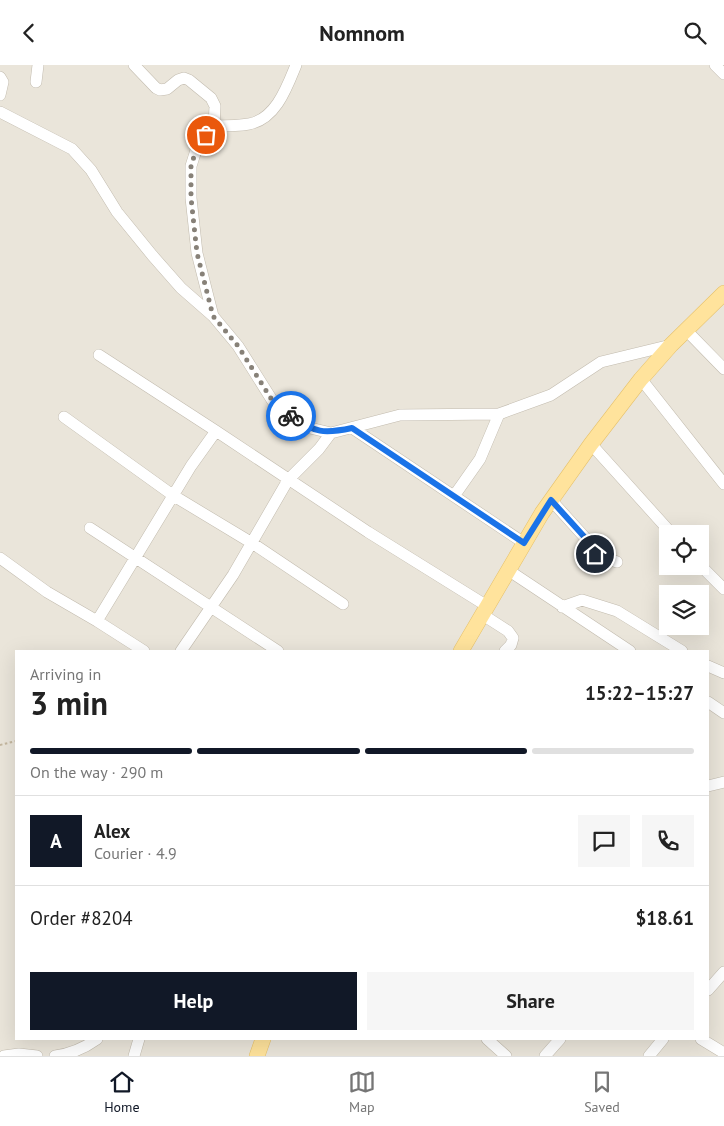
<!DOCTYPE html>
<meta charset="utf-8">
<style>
:root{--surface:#fff;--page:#f6f6f6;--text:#222;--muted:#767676;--line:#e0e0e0;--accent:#111827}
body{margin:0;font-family:"PT Sans",sans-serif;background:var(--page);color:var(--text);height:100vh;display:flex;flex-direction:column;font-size:19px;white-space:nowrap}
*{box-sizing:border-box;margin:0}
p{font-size:16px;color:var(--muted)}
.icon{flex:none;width:28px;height:28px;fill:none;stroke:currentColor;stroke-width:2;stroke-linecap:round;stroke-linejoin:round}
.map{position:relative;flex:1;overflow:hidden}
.details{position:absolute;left:15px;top:585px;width:694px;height:390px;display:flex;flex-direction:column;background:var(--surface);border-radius:0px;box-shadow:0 5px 20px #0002}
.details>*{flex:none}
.fabs{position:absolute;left:659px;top:460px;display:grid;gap:10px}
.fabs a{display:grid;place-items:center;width:50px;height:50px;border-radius:0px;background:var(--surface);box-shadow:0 5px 20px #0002;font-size:25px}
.pin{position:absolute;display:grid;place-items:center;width:42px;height:42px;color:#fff;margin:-21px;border:2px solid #fff;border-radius:50%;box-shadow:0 1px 5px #0007}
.courier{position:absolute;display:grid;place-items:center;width:50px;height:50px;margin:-25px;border:4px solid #1a73e8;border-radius:50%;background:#fff;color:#222;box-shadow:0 1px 6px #0007}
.headline em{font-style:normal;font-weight:800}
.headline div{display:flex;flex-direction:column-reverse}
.headline{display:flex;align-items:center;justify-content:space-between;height:85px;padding:0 15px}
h1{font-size:32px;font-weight:800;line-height:38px}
.bar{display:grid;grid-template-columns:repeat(4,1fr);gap:8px 5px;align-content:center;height:60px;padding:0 15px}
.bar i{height:6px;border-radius:4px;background:var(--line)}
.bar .active{background:var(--accent)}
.bar p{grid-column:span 4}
.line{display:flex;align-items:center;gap:12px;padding:0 15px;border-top:1px solid var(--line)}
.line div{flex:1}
.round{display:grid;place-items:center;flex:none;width:52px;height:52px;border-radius:0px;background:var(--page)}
.cta{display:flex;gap:10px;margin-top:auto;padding:10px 15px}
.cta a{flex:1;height:58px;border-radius:0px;background:var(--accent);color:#fff;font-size:20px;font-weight:800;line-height:58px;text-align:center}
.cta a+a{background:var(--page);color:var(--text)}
header{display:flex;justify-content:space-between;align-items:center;height:65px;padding:0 15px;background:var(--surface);font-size:22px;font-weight:800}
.menu{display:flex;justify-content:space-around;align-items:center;height:70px;border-top:1px solid var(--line);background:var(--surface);font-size:14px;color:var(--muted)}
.menu a{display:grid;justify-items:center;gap:2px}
.menu .active{color:var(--accent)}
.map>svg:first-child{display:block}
</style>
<header><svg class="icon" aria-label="back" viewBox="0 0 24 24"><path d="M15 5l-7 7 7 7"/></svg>Nomnom<svg class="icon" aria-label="search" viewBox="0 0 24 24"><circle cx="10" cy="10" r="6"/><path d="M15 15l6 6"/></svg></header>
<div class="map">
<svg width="724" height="991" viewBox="0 0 724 991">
<rect width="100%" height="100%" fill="#f6f3ec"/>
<path fill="#eae5da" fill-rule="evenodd" d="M0 0H724V991H0ZM668 469H700V501H668ZM668 529H700V561H668ZM16 586H708V974H16Z"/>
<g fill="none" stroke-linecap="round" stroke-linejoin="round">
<defs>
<path id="minor" d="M134 0 156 23 160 25 167 24 178 15 184 13 189 15 211 33 215 41 214 61 198 79 191 101V133L197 188 213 251
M715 0 724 9
M0 12 3 17 0 30
M36 17 38 0
M0 47 72 84 91 105 117 147 152 190 181 223 213 251 238 281 272 335 288 349 306 362 331 368 400 350 499 349 551 330 601 297 671 280
M214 61C225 61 238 61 249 59 276 54 287 22 296 0
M686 265 724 304
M99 290 216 366 368 467 487 541
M641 314 724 419
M64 352 174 431 252 478 343 539
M352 363 524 478
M591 379 672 469
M454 431 480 394 499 349
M551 435 589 477 595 489 617 497
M90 463 278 586
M0 493 47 527 97 556 144 586
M700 500 724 524
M508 505 630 586
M562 542 582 535 617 546 682 586
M483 550 508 566 513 573 511 580 505 586
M97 556 191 401 216 366
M181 586 233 510 288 415 319 384 331 368
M708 601 724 608
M708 637 724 648
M708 721 724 717
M708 925 724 907
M487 974 506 991
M701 974 724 988
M4 991 19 989 37 991
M55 991C71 989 83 984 97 974
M134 991 139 974
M545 991 560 974
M649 991 663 974"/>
<path id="major" d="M461 586 542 448 591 379 641 314 671 280 724 228
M257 991 263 974"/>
</defs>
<use href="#minor" stroke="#c2bbae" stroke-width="12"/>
<use href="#major" stroke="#e6c16a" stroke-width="16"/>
<path stroke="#c4b79f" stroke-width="2" stroke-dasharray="2.5 2.5" stroke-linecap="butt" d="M0 680 16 676"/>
<use href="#minor" stroke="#fff" stroke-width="11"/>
<use href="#major" stroke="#ffe39c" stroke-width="15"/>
</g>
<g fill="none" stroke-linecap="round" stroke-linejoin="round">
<path stroke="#878178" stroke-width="5" stroke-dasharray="0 9" d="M206 70 198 79 191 101V133L197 188 213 251 238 281 272 335 291 351"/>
<path stroke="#1a73e8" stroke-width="6" d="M291 351C315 368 324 369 352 363L524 478 551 435 589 477 595 489"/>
</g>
</svg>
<div class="fabs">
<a><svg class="icon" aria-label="locate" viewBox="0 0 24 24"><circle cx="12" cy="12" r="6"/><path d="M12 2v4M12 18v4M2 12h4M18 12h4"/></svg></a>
<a><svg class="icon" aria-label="layers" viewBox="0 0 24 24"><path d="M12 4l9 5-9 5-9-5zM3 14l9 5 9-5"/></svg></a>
</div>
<div class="pin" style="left:206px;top:70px;background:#ea580c"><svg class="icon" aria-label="bag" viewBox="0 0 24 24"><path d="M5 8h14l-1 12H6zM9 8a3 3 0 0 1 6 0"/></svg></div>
<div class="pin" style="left:595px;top:489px;background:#1f2937"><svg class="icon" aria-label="home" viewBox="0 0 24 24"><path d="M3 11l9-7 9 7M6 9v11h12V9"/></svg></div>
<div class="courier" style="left:291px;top:351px"><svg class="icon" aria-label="bike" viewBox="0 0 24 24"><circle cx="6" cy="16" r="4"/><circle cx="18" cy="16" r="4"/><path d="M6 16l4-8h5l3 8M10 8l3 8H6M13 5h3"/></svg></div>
<section class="details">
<div class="headline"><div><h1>3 min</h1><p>Arriving in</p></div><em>15:22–15:27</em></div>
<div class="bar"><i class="active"></i><i class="active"></i><i class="active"></i><i></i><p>On the way · 290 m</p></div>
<div class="line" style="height:90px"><b class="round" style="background:var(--accent);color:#fff">A</b><div><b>Alex</b><p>Courier · 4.9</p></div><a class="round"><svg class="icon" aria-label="chat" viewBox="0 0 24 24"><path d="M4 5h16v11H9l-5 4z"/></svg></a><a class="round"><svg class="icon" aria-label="phone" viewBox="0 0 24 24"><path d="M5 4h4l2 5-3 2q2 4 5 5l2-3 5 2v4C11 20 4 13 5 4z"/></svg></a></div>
<div class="line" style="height:65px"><div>Order #8204</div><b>$18.61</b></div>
<div class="cta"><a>Help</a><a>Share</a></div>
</section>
</div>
<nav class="menu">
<a class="active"><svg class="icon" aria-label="home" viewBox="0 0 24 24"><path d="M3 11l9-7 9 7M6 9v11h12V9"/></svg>Home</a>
<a><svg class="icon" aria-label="map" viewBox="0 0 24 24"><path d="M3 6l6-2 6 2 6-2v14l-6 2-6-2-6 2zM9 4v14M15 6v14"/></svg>Map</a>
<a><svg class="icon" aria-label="saved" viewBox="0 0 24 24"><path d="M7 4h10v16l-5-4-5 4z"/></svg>Saved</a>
</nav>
